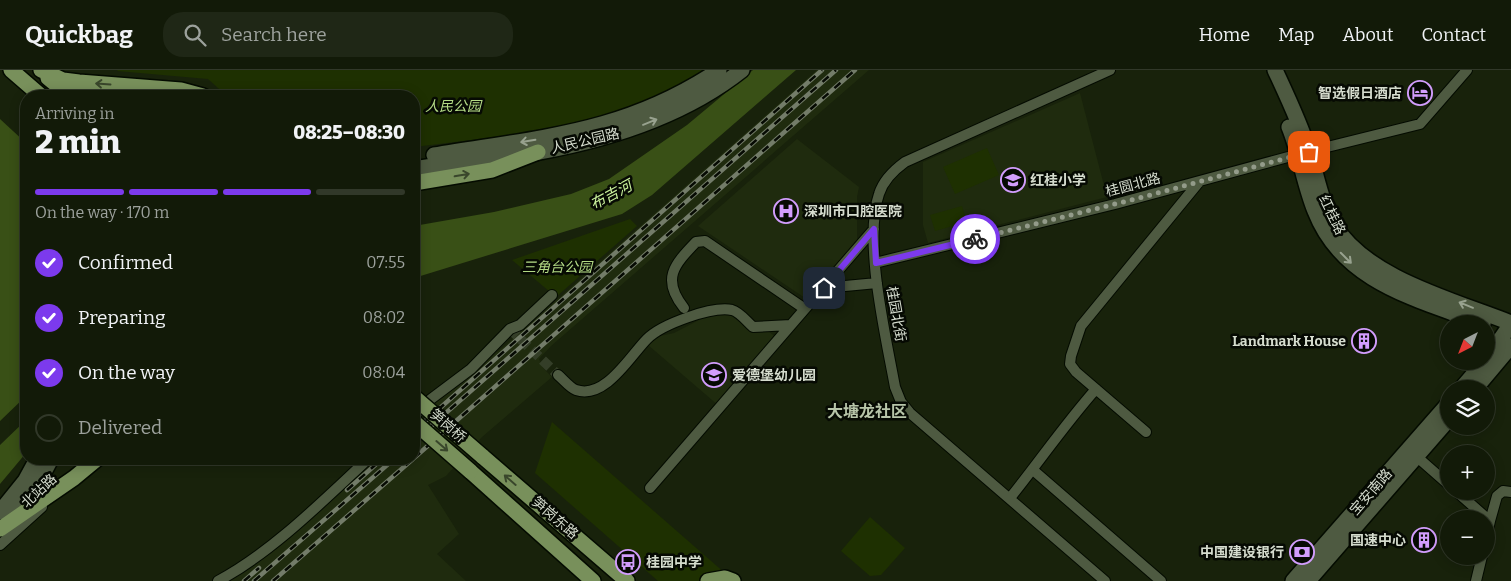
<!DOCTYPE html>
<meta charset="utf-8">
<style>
:root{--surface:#121a08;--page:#1f2716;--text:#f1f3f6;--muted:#9ca19c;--line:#313829;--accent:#7c3aed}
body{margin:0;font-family:Bitter,"Noto Sans SC",serif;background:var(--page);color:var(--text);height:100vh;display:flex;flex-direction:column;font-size:19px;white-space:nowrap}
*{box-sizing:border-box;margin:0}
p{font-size:16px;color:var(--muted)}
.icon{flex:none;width:28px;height:28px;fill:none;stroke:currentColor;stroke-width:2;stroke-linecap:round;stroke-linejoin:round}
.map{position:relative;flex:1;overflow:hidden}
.drawer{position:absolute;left:20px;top:20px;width:400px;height:375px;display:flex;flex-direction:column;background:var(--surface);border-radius:20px;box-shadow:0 2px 12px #0003,0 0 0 1px var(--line)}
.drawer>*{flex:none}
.needle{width:32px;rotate:222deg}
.buttons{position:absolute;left:1440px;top:245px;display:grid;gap:10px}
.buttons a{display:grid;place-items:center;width:55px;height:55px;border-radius:50%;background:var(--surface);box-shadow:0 2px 12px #0003,0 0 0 1px var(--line);font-size:25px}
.pin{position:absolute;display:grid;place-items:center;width:42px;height:42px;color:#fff;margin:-21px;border-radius:10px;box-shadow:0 2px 8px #0006}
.courier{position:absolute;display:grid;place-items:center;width:50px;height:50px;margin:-25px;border:4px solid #7c3aed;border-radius:50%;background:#fff;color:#222;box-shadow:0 1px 6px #0007}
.overview em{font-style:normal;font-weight:800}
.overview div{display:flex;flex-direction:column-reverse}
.overview{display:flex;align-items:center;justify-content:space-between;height:85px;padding:0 15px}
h1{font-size:32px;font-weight:800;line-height:38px}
.bar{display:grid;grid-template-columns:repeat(4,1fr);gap:8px 5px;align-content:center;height:60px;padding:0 15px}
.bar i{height:6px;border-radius:4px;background:var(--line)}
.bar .active{background:var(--accent)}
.bar p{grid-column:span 4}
ol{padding:0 15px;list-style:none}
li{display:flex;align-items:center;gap:15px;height:55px}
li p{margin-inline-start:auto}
li .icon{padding:5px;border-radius:50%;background:var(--accent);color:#fff;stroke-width:4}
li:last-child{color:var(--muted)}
li i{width:28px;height:28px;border:2px solid var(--line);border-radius:50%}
header{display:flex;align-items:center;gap:30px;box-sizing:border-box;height:70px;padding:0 25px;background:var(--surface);border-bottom:1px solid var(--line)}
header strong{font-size:24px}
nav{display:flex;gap:28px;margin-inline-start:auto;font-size:18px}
.search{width:350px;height:45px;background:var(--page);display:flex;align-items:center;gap:12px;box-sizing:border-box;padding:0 18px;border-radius:20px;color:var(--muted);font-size:19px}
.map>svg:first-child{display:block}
</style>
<header>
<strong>Quickbag</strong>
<div class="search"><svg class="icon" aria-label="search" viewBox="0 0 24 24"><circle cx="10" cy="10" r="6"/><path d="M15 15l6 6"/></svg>Search here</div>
<nav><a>Home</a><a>Map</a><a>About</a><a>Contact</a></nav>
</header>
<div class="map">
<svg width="1511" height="511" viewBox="0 0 1511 511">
<rect width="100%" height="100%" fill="#18220b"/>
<path fill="#1f2b0e" d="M817 0H869L551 276 539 289 543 298 552 307 482 367 446 406 428 415 459 464 437 484 466 511H228L288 464 373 389H414V352L438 328 507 274Z
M1080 23 1107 127 928 173 923 155V92Z
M797 69 859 117 857 127V174L808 230 698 156Z
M719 244 733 245 751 261H768L777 268 719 336 648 275 660 266 674 263 705 247Z"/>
<path fill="#1e3001" d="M118 0H702L679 20 576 57 414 77V26H227L208 9 117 1Z
M987 78 999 105 955 124 943 97Z
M962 136 967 152 935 161 930 145Z
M630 149 637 156 556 227 512 190Z
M552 352 734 511H658L535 403Z
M870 447 905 478 881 505 870 506 841 481Z"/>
<path fill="#395016" d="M753 0H796L652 125 622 144 414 208V156L494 142 571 124 609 109 687 55Z
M0 49 26 73V326L0 351Z
M26 350V383L0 414V375Z"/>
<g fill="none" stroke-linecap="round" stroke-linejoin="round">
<path stroke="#343e28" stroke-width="10" stroke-dasharray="10 5" stroke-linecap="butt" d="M510 259 558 305"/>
<defs>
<path id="street" d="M875 193 1115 134 1299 84 1420 54 1467 0
M824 218 877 213
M684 238C661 209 674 195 696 172L705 171 805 239
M558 305C563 309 570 318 576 320 605 330 630 286 647 269 662 254 712 236 732 240 740 242 747 252 753 257L791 255
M414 346 431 329 471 299 510 259 520 255 552 225
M1146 362 1076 302 1070 294 1071 286 1081 256 1199 112
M1416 386 1449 415
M1033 400 1161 511
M650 418 874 159
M1456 421 1490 451 1497 426 1503 421 1511 422
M1010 428C1039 392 1065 354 1096 319
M1486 468 1490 451
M0 475 42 437
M218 511C271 483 324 430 368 389
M1105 511 910 343 901 332 895 317C886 267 863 171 879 124 883 111 894 100 905 92L1110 0
M1476 511 1482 486"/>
<path id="secondary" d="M1275 0C1287 26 1300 53 1309 81 1317 106 1321 133 1335 156 1366 208 1456 231 1511 253
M1289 57C1300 84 1304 114 1315 141 1343 213 1418 229 1483 254
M434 85C541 67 625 63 719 0
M414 99C455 91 497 89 539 82 611 69 684 46 742 0
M1486 290 1511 254
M1461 319 1479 298
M1475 319 1511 276
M0 442 25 411 37 389
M12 448 35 419 51 389
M1293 511 1449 333
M1308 511 1448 350"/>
<path id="primary" d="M11 0 41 26
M41 0 63 10 79 12 181 20 203 26
M48 8 70 26
M414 113 492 100 538 82
M482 386 627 511
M470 401 593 511
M0 459 74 408 97 389
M708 511 725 508 733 511"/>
</defs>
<use href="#street" stroke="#040b00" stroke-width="12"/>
<use href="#secondary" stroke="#040b00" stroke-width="18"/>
<use href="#primary" stroke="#040b00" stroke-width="18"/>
<use href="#street" stroke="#4e5a41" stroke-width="10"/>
<use href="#secondary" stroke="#4e5a41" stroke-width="15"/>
<use href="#primary" stroke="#78905b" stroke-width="15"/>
<defs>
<path id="rail" d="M414 361 822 0
M414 371 836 0
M414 388 855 0
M347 420 382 389
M244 511 259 498
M254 511 394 389
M273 511 413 389"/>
</defs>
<use href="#rail" stroke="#737c69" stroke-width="4.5"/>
<use href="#rail" stroke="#060a03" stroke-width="2.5" stroke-dasharray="8" stroke-linecap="butt"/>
<defs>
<path id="primary-bridge" d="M414 327 482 386
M414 352 470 401"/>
</defs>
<use href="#primary-bridge" stroke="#040b00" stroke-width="18" stroke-linecap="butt"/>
<use href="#primary-bridge" stroke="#78905b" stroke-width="15"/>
</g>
<defs><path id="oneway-shaft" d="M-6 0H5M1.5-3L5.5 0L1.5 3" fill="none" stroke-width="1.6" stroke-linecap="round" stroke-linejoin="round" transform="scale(1.25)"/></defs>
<g stroke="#39462b">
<use href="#oneway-shaft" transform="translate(103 14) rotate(-176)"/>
<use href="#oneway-shaft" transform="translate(462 105) rotate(-10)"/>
<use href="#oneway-shaft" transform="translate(442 376) rotate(41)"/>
<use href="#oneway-shaft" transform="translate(510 410) rotate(-139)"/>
</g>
<g stroke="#98a28f">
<use href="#oneway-shaft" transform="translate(650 52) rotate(-22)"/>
<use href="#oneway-shaft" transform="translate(528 71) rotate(171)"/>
<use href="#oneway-shaft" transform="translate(1346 188) rotate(45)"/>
<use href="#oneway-shaft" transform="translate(1466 235) rotate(-158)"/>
</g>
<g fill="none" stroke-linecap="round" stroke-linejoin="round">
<path stroke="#939b8a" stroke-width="5" stroke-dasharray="0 9" d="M975 169 1143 127 1309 82"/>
<path stroke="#7c3aed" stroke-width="6" d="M824 218 874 159 876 193 975 169"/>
</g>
<defs>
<symbol id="hotel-ring" viewBox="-11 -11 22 22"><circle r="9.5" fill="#060a03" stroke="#d29dfd" stroke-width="1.5"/><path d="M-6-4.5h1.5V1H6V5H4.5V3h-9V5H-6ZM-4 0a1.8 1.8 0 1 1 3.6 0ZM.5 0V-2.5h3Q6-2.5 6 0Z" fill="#d29dfd"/></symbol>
<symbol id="school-ring" viewBox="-11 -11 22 22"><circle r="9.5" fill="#060a03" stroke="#d29dfd" stroke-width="1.5"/><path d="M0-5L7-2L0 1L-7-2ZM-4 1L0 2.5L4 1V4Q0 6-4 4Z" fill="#d29dfd"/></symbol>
<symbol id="hospital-ring" viewBox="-11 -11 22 22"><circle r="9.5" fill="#060a03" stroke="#d29dfd" stroke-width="1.5"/><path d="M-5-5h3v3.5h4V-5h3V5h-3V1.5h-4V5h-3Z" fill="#d29dfd"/></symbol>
<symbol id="building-ring" viewBox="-11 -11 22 22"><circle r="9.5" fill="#060a03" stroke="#d29dfd" stroke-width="1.5"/><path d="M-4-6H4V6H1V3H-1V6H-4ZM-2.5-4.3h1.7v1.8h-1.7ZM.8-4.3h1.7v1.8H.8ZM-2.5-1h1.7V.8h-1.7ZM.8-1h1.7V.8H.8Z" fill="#d29dfd"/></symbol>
<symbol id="bank-ring" viewBox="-11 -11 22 22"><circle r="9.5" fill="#060a03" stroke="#d29dfd" stroke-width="1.5"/><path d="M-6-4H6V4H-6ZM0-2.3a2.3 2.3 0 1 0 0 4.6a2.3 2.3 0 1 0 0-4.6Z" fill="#d29dfd"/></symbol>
<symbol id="bus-ring" viewBox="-11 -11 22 22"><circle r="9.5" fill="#060a03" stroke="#d29dfd" stroke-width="1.5"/><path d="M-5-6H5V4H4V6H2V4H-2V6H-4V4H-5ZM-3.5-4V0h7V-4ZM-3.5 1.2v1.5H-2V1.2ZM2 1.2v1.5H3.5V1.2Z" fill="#d29dfd"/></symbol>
</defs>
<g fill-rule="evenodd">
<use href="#hotel-ring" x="1406" y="9" width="28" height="28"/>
<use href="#school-ring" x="999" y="96" width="28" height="28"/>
<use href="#hospital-ring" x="772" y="127" width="28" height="28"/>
<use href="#building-ring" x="1350" y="257" width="28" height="28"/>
<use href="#school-ring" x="700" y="291" width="28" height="28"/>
<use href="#building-ring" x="1410" y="456" width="28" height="28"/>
<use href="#bank-ring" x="1288" y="468" width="28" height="28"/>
<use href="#bus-ring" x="614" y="478" width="28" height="28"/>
</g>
<g text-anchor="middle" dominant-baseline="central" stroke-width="5" stroke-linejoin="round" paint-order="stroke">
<g font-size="14" font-weight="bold" fill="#d5dcce" stroke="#060a03" text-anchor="end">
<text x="1402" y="23">智选假日酒店</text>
<text x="1030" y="110" text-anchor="start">红桂小学</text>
<text x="804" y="141" text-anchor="start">深圳市口腔医院</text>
<text x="1346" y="271">Landmark House</text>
<text x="732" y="305" text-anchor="start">爱德堡幼儿园</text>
<text x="1406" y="470">国速中心</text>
<text x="1284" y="482">中国建设银行</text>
<text x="646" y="492" text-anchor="start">桂园中学</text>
</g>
<g font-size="14" font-style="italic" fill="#b3da85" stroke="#060a03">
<text x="453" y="36">人民公园</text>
<text x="557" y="197">三角台公园</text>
</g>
<g font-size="14" fill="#d5dcce" stroke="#060a03">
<text transform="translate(585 71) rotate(-13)">人民公园路</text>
<text transform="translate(1133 115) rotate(-15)">桂圆北路</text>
<text transform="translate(1332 145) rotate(64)">红桂路</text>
<text transform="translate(896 244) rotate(80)">桂园北街</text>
<text transform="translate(448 356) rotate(41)">笋岗桥</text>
<text transform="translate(39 421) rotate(-43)">北站路</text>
<text transform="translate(1371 422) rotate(-49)">宝安南路</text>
<text transform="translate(555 448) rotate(41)">笋岗东路</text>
</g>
<g font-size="15" font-style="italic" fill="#cbf29d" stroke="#060a03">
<text transform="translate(611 125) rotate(-28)">布吉河</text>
</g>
<g font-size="16" font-weight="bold" fill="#b7c5a9" stroke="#060a03">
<text x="867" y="341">大塘龙社区</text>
</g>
</g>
</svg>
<div class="buttons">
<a><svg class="needle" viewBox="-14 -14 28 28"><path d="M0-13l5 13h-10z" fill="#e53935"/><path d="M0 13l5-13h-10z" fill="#9ca19c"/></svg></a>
<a><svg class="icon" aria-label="layers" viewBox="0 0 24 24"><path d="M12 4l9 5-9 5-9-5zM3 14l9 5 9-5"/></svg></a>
<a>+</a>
<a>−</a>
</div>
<div class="pin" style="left:1309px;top:82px;background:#ea580c"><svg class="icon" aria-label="bag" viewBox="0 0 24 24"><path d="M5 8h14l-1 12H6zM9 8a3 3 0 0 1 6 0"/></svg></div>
<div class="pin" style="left:824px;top:218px;background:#1f2937"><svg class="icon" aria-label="home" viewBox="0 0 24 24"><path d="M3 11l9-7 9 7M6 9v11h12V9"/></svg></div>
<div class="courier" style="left:975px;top:169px"><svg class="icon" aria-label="bike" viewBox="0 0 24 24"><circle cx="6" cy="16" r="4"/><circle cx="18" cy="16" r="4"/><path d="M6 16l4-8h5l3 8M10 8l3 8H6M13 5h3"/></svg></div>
<section class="drawer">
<div class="overview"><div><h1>2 min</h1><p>Arriving in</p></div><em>08:25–08:30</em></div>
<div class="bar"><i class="active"></i><i class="active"></i><i class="active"></i><i></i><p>On the way · 170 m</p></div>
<ol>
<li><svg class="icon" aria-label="check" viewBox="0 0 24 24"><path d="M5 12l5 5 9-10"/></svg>Confirmed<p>07:55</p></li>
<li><svg class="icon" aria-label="check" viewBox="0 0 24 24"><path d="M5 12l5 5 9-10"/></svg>Preparing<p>08:02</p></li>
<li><svg class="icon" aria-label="check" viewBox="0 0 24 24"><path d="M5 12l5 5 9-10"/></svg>On the way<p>08:04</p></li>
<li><i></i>Delivered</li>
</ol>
</section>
</div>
